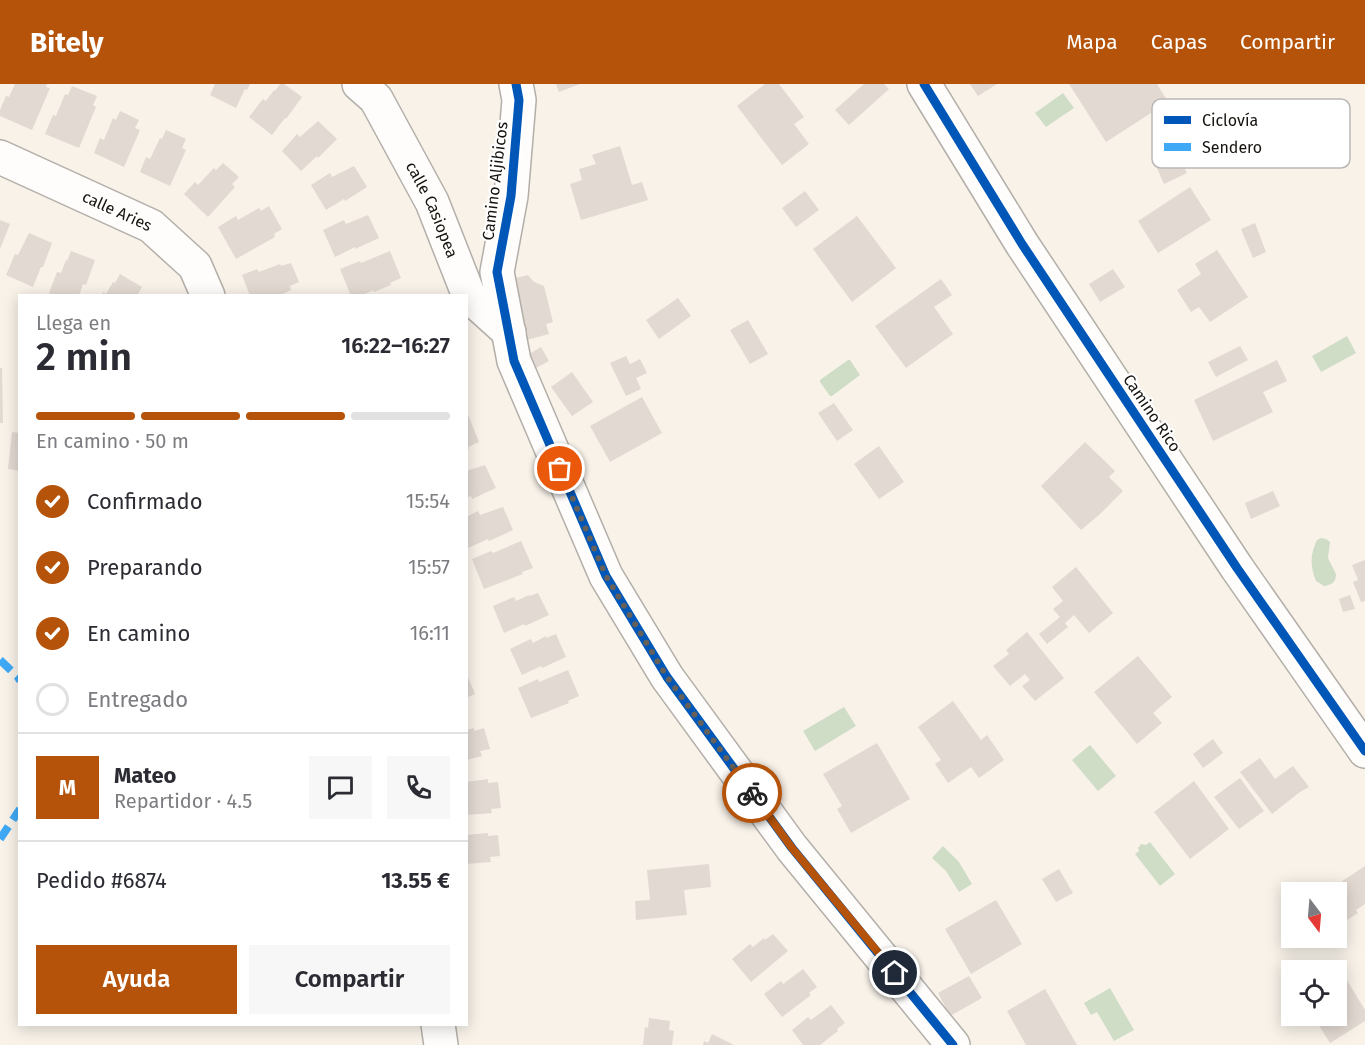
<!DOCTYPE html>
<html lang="es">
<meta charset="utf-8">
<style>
:root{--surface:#fff;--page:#f7f7f7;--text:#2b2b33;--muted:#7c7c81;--line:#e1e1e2;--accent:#b45309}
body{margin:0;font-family:"Fira Sans",sans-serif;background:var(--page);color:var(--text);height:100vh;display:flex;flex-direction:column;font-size:22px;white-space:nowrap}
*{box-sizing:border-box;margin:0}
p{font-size:20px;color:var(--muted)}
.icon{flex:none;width:33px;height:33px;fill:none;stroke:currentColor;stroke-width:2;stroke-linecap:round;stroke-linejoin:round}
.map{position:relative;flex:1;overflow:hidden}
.details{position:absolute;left:18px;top:210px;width:450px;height:732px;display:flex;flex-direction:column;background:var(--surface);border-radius:0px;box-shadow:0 3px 15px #0003}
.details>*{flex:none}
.needle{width:39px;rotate:164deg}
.buttons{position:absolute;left:1281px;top:798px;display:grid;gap:12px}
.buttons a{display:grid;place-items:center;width:66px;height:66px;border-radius:0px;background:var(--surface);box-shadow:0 3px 15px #0003;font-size:30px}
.pin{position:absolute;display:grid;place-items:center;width:51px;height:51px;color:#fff;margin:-26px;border:3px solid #fff;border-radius:50%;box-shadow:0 2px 6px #0007}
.courier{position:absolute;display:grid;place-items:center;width:60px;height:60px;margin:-30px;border:4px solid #b45309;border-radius:50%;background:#fff;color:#222;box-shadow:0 2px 8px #0007}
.overview em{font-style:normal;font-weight:600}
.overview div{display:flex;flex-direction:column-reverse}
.overview{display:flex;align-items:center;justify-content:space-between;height:102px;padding:0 18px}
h1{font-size:39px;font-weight:600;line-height:45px}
.bar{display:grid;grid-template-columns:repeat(4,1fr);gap:9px 6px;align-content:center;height:72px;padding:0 18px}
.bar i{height:8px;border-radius:4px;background:var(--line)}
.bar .selected{background:var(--accent)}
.bar p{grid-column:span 4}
.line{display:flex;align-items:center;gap:15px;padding:0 18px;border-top:2px solid var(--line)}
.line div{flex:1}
.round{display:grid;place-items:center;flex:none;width:63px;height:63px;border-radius:0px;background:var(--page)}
ol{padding:0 18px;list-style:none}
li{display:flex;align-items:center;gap:18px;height:66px}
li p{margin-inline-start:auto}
li .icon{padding:6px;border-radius:50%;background:var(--accent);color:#fff;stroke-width:4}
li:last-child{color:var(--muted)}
li i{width:33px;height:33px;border:3px solid var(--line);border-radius:50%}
.button{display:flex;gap:12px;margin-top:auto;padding:12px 18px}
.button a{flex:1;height:69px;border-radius:0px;background:var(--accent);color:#fff;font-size:24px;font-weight:600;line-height:69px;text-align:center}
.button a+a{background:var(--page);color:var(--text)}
header{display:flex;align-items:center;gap:36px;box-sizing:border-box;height:84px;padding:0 30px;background:var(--accent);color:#fff}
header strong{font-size:28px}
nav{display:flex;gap:33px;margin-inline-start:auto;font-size:21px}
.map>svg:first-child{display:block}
</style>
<header>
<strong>Bitely</strong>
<nav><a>Mapa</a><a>Capas</a><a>Compartir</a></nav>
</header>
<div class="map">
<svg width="1365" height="961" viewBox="0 0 1365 961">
<rect width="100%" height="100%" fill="#f8f2e9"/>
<path fill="#cfddc7" d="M1063 9 1074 24 1046 43 1035 29Z
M1347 252 1356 269 1321 288 1312 272Z
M848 276H850L860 291 832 312H830L820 298V296Z
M1321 454 1326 455 1330 458 1328 474 1336 490C1336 498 1332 501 1324 502L1316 497C1310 483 1310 470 1317 456Z
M844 623 856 642 815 667 803 647Z
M1090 661 1116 692 1098 707 1072 676Z
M1150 758 1175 790 1160 802 1135 770 1139 767 1138 764 1141 760 1146 761Z
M943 762 959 778 972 800 959 808 946 787 932 774Z
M1110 904 1134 946 1114 957 1097 928 1091 931 1084 919Z"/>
<path fill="#e2d9d2" d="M15 0H47L46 3 50 4 32 46 0 32V26L6 12 9 13Z
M215 0H250L247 6 245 5 236 24 210 11Z
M280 0H284L302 13 286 35 285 34 272 51 249 33 263 15 266 17 274 6 275 7Z
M556 0H580L559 8Z
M765 0H779L804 33 794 40 809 60 782 81 737 22Z
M864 0H884L889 5 849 41 835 26Z
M970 0H997L978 12Z
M1069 0H1157L1168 18 1106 58Z
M72 2 97 12 93 21 96 23 79 64 45 50 53 31 56 32 65 10 68 11Z
M120 27 139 36 135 44 140 46 124 83 94 69 100 54 104 56 113 34 116 36Z
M318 37 337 55 318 74 317 72 301 87 282 67 297 50 300 53Z
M166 46 186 55 182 64 186 66 170 102 140 88 146 73 150 75 160 54 162 55Z
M620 62 632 101 642 98 648 116 581 136 570 100 582 96 579 85 596 80 592 71Z
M1175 65 1187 89 1164 100 1153 75Z
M223 79 239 93 232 100 235 103 208 133 184 110 195 98 198 101 214 84 216 86Z
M354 82 367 103 345 117 344 115 326 126 311 101 330 89 332 93Z
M1190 103 1211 136 1158 169 1138 137Z
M805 107 819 126 796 143 782 124Z
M269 122 282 145 274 150 275 153 236 175 218 143 236 132 238 136 259 124 261 127Z
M368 131 379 154 355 165V163L335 173 323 146 344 136 346 140Z
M857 132 896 184 852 218 813 165Z
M0 136 10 140 0 165Z
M1255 139 1266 168 1253 174 1241 145Z
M29 149 52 159 43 183H41L33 203 6 191 15 170 18 171Z
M1217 166 1248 213 1210 238 1199 223 1191 228 1177 206 1201 190 1195 180Z
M71 167 95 176 86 201 83 200 79 212H55L49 209 57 188 61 189 66 176 67 177Z
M390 167 401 194 390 199 391 201 374 208 373 206 361 212H351L340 185 360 177 361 179Z
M291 179 299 198 290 202 291 206 279 212H250L242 191 257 185 259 188 280 180 281 182Z
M1113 185 1125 203 1100 218 1089 200Z
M120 190 142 203 137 212H101L103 208 106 210 113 198 115 199Z
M528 191 534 198 544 202 553 238 546 240 549 250 523 257 507 196Z
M941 195 952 211 934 223 953 250 906 284 875 242Z
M678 214 691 232 659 255 646 236Z
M748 236 768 270 750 280 730 246Z
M1240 262 1248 276 1216 293 1208 278Z
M541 263 549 277 534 285 528 271Z
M626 272 630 280 640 275 647 289 636 294 641 305 626 312 610 279Z
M1277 276 1287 297 1263 308 1273 328 1213 357 1194 316Z
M0 284H2L3 339H0Z
M572 288 593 318 572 332 551 303Z
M642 313 662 349 610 378 590 342Z
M834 319 853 346 837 357 818 329Z
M467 328 479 358 468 363 469 365 466 366Z
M12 348 20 349V387L8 385Z
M1085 358 1115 387 1109 393 1123 407 1099 431 1081 446 1041 402Z
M879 362 904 398 879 415 854 380Z
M485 381 496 404 472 415 471 412 466 414V387Z
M1273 407 1280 422 1251 435 1245 419Z
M503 423 513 446 489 457 488 455 468 464 466 459V433L478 427 480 431Z
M521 457 533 484 522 488 523 490 484 505 472 475 491 467 493 469Z
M1365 476V517L1361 518 1353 498 1358 496 1352 481Z
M1076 483 1113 529 1089 549 1074 531 1065 539 1068 543 1047 560 1039 550 1060 533 1053 525 1063 517 1052 503Z
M538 509 549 531 525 542 524 540 504 549 493 522 514 513 516 517 529 511V512Z
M1350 511 1355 525 1343 528 1339 515Z
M1027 548 1064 594 1035 617 1022 602 1030 596 1025 590 1010 602 993 582 1009 570 1006 566Z
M556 550 566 573 542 584 541 582 522 591 510 565 531 555 533 559 546 552V554Z
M1138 572 1172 613 1153 629 1162 639 1137 660 1094 608Z
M568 586 579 612 568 617 569 619 531 634 518 604 538 595 539 598Z
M466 588 475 610 466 614Z
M953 617 981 656 987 651 1004 676 979 694 971 683 948 699 935 680 941 676 918 643Z
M474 644V647L484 644 490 665 480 667 482 672 466 676V646Z
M1213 655 1223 669 1203 684 1193 670Z
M877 659 910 715 851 749 837 725 842 722 823 690Z
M1260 674 1275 695 1293 682 1309 703 1300 708 1272 730 1240 688Z
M1240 694 1264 727 1239 745 1214 713Z
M488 695V699L498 698 501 724 491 725 492 729 466 731V698Z
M1194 697 1229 745 1190 775 1154 728Z
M488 749V752L498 751 500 772 490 773 491 778 466 780V751Z
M709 780 711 803 684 806 687 831 636 836 635 817 650 816 647 786Z
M1365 782V820L1356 826 1358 829 1336 843V808H1326Z
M1059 785 1073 809 1056 818 1042 795Z
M996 816 1022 860 971 890 945 845Z
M773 850 788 867 751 898 732 875 750 860 753 863 764 854 765 856Z
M803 885 817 903 809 909 811 911 782 933 764 910 781 897 783 900Z
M1343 890 1365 926V937L1330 959 1313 932H1336V895Z
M969 892 982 914 950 932 938 909Z
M1045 905 1077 961H1026L1007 927Z
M831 921 845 939 837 945 838 947 820 961H803L792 946 808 933 811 936Z
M649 934 670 937 669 946 674 947 672 961H643L645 943 648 944Z
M712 950 734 961H703L704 957 708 959Z"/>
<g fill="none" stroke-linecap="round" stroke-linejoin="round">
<defs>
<g id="minor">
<path id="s1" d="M359 0 376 15 432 118 469 212 509 248"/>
<path d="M516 0 519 16 511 112 497 188 514 277 606 492 667 593 792 764 953 961"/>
<path d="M924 0 1022 160 1237 484 1365 667"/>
<path id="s2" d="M0 73 151 142 195 182 208 212"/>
<path d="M438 940 441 961"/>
</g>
</defs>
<use href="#minor" stroke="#b3aea8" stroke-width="36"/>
<use href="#minor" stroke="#fefdfc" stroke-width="33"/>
<path stroke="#3fa9f5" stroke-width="8" stroke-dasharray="15 8" stroke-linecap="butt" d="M0 576 18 593 20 597
M0 755 20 725"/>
<defs>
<path id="cycleway" d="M516 0 519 16 511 112 497 188 514 277 606 492 667 593 792 764 953 961
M924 0 1022 160 1237 484 1365 667"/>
</defs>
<use href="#cycleway" stroke="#fff" stroke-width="13"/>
<use href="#cycleway" stroke="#0057b8" stroke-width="9"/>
</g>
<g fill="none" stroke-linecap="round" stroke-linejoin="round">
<path stroke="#65605a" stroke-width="6" stroke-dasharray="0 10.8" d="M560 385 606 492 667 593 752 709"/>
<path stroke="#b45309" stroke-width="8" d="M752 709 792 764 895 889"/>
</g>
<g text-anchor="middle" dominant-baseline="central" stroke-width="4.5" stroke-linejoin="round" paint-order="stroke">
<g font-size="16" fill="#16120d" stroke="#fff">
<text transform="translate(495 97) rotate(-83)">Camino Aljibicos</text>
<text stroke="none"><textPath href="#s1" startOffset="147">calle Casiopea</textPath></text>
<text stroke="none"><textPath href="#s2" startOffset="129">calle Aries</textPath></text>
<text transform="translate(1152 329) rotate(56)">Camino Rico</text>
</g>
</g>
<rect x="1152" y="15" width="198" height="69" rx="9" fill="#fff" stroke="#b9b8b6" stroke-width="1.5"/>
<rect x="1164" y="32" width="27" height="8" fill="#0057b8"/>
<rect x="1164" y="59" width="27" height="8" fill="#3fa9f5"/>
<g font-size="16" fill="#16120d">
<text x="1202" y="42">Ciclovía</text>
<text x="1202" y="69">Sendero</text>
</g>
</svg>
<div class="buttons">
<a><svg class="needle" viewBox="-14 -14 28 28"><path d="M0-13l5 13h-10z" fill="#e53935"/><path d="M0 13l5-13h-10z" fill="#7c7c81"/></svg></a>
<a><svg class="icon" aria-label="locate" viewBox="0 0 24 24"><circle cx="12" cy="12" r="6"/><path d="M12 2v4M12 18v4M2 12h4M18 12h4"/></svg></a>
</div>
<div class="pin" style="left:560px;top:385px;background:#ea580c"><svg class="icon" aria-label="bag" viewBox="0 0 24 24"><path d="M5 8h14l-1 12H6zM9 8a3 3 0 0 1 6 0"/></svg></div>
<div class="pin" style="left:895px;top:889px;background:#1f2937"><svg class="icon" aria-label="home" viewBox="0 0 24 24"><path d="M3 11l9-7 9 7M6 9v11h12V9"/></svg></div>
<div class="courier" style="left:752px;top:709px"><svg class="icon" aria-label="bike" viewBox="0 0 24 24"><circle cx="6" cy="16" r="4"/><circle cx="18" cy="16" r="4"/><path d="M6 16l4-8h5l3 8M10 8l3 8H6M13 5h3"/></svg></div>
<section class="details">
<div class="overview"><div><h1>2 min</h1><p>Llega en</p></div><em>16:22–16:27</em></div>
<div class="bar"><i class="selected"></i><i class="selected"></i><i class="selected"></i><i></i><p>En camino · 50 m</p></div>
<ol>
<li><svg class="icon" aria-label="check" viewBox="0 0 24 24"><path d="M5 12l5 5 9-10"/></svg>Confirmado<p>15:54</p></li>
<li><svg class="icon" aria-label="check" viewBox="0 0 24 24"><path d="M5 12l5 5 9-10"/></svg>Preparando<p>15:57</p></li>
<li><svg class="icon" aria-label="check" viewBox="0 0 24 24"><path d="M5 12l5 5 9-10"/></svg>En camino<p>16:11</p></li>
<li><i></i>Entregado</li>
</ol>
<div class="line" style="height:108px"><b class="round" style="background:var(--accent);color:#fff">M</b><div><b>Mateo</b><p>Repartidor · 4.5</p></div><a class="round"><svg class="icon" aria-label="chat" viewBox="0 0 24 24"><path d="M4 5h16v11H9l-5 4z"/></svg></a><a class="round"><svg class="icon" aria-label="phone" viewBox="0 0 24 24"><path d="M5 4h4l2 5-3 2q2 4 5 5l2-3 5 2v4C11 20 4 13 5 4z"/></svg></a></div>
<div class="line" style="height:78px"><div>Pedido #6874</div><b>13.55 €</b></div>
<div class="button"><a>Ayuda</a><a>Compartir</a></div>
</section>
</div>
